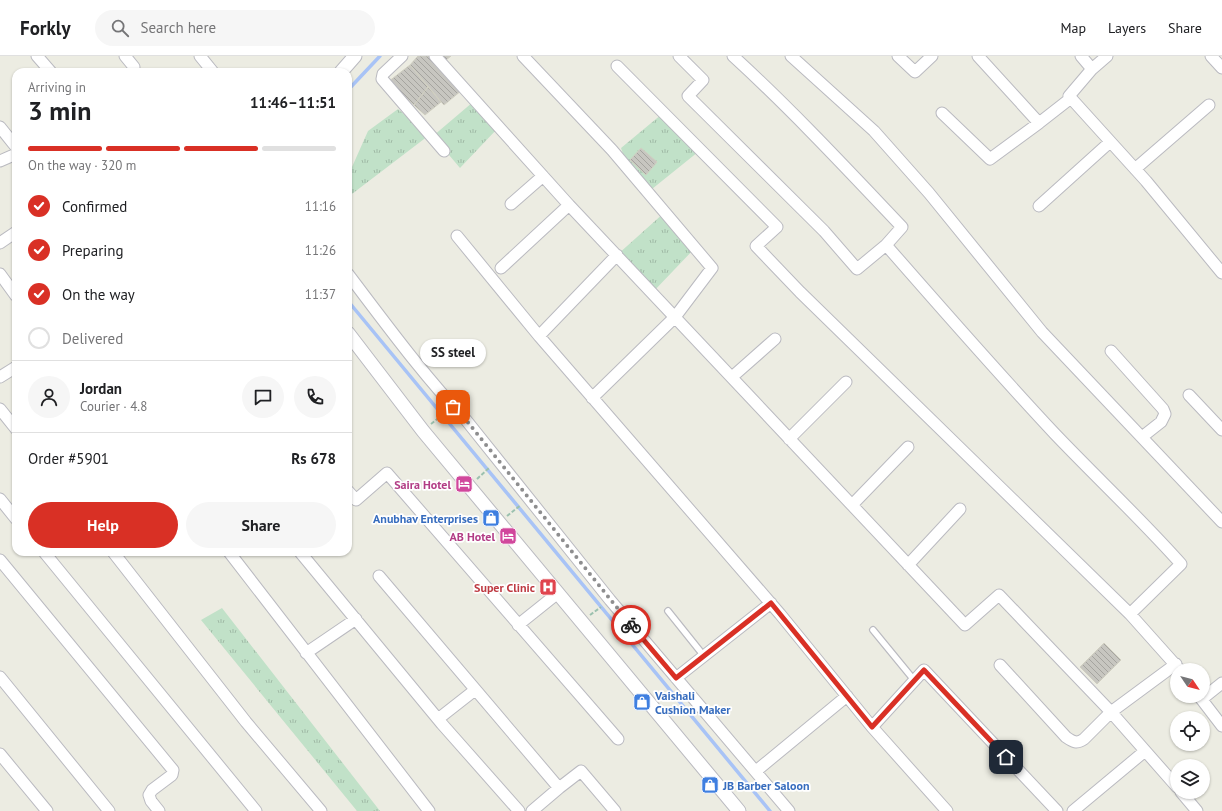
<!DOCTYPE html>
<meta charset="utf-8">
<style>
:root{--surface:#fff;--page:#f6f6f6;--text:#202124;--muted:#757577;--line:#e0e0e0;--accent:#d93025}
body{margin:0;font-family:"PT Sans",sans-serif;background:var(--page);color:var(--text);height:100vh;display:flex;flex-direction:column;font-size:15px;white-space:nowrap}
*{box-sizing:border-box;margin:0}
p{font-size:13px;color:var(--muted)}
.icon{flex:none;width:22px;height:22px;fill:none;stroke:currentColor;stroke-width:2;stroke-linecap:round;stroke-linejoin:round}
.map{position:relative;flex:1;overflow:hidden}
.panel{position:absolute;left:12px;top:12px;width:340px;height:488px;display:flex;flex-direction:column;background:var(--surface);border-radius:12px;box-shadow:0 1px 3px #0004}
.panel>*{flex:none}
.needle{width:26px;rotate:125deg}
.fabs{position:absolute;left:1170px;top:607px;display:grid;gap:8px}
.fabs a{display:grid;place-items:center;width:40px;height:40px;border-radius:50%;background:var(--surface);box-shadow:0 1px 3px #0004;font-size:20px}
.pin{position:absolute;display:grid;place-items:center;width:34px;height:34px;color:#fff;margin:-17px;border-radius:8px;box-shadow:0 2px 6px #0006}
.courier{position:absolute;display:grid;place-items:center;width:40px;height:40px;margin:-20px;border:3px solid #d93025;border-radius:50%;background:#fff;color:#222;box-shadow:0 1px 5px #0007}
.bubble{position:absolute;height:28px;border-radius:14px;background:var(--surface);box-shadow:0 1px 3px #0004;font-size:13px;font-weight:600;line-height:28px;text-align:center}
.head em{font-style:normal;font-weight:600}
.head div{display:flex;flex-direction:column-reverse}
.head{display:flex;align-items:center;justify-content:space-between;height:68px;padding:0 16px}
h1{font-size:26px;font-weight:600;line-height:30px}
.bar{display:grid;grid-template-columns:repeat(4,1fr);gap:6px 4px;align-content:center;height:48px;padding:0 16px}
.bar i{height:5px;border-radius:3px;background:var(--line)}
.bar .active{background:var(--accent)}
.bar p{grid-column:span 4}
.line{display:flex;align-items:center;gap:10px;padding:0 16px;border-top:1px solid var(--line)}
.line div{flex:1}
.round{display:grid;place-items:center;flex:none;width:42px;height:42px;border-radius:21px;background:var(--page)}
ol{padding:0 16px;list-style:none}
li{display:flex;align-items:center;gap:12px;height:44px}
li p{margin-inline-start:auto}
li .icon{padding:4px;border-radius:50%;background:var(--accent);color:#fff;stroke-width:4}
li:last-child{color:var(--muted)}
li i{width:22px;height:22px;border:2px solid var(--line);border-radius:50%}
.primary-button{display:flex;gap:8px;margin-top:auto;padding:8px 16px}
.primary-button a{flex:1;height:46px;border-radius:24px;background:var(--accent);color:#fff;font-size:16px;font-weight:600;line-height:46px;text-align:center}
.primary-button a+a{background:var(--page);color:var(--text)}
header{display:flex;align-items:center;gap:24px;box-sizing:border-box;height:56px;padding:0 20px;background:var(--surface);border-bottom:1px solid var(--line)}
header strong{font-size:19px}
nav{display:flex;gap:22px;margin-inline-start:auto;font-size:14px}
.search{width:280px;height:36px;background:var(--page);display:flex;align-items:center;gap:10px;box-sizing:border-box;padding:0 14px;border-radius:22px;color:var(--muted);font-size:15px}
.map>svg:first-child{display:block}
</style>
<header>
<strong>Forkly</strong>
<div class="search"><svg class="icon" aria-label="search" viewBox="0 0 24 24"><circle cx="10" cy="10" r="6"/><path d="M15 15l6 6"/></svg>Search here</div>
<nav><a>Map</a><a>Layers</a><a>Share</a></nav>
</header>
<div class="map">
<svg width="1222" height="755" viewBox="0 0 1222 755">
<defs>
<pattern id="grass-tufts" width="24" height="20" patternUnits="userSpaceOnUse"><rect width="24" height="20" fill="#c1e1c8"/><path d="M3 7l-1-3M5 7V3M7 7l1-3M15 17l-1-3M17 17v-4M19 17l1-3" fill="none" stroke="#a0baa6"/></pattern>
<pattern id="building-back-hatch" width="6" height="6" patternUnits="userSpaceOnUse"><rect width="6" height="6" fill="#c7c6c0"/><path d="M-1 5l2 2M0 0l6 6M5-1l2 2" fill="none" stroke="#a5a49f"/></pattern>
</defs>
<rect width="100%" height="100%" fill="#ecece2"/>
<path fill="url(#grass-tufts)" d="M473 46 497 73 460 112 433 80Z
M398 53 428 80 348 141V120L368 75Z
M662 58 698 96 652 133 627 109 621 92Z
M665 156 695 192 652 237 617 199Z
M222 552 380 755H357L201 564Z"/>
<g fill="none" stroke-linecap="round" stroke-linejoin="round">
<path stroke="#a8c3f6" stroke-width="3.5" d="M348 34 380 0
M348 245 770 755"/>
</g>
<path fill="url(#building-back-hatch)" stroke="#d0cfc1" d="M418 0H429L462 34 444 49 410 9Z
M442 0H451L446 4Z
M410 9 428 31 414 49 388 26Z
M428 31 441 46 425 59 414 49Z
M641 92 657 106 646 119 630 104Z
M1104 587 1121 604 1097 628 1080 611Z"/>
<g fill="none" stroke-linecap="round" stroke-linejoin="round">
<defs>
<path id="service" d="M668 555 704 600
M873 574 914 624"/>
<path id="minor" d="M37 0 51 16
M125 0 134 11
M200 0 213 16
M402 0 383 18 382 23 444 95
M435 0 569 149 965 569 999 539 1111 656 1177 731
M523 0 612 94 712 212 675 261 592 342
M679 0 703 24 688 40 824 175 857 213 886 189
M733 0C792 54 847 113 902 171L886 189C941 252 997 316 1055 378 1097 422 1141 463 1181 508L1130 558
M791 0 874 75 929 137 1042 276 1222 466
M898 0 915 16 932 0
M978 0 1039 67 1071 42
M1081 0 1092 13 1069 40 1146 125 1222 217
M1211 0 1222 12
M617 10 777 171 756 190 800 236 1130 558 1180 614
M1092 13 1107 0
M942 57 990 103 1039 67
M0 71 16 91
M0 105 16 98
M1135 113 1209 49
M511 148 543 120
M1039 150 1110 86
M457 180 539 280 780 558 872 671 947 755
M0 187 16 176
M501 212 569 149
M0 218 16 240
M348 218C386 268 423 319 466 364L610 544 789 755
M539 280 617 199
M1111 295 1163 353 1165 358 1161 366 1142 381
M0 321 16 311
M732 321 775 283
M1189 339 1222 374
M0 353 16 373
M789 383 846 326
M348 435 356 444 387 417 618 683
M0 443 16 463
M852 449 908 391
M44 496 256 755
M113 496 246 666 321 755
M229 496 429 755
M300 496 442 668 519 755
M0 504 173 714 172 719 152 734 149 739 151 745 159 755
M908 509 960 453
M379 520 559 732
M518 569 558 537
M306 597 356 563
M1000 609 1066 681C1073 686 1077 688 1084 683L1111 656 1176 608
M0 621 109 755
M676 622 771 547
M1199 640 1222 670
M1202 643 1222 627
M438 663 475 634
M872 671 924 614 1057 755
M0 698 47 755
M756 715 847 640
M1181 736 1197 755
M532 755 559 732 581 715 615 755
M1073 755 1145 695"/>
<path id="tertiary" d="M341 16 355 0
M348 277 423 375 739 755"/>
</defs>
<use href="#service" stroke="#babac0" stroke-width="8"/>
<use href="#minor" stroke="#babac0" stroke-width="13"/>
<use href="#tertiary" stroke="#babac0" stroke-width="15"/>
<path stroke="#9cc1af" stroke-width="2" stroke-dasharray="4 2" stroke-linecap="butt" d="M431 368 445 357
M477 423 490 411
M507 460 521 449
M590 559 601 551"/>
<use href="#service" stroke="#fff" stroke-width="5.5"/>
<use href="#minor" stroke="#fff" stroke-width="11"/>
<use href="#tertiary" stroke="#fff" stroke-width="13"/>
</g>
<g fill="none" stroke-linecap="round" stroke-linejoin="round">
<path stroke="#8e8e8f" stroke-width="4" stroke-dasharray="0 7.2" d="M453 351 466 364 631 569"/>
<path stroke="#d93025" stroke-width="5" d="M631 569 676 622 771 547 872 671 924 614 1006 701"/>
</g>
<defs>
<symbol id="hotel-square" viewBox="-11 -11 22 22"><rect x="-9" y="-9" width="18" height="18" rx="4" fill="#d1479c" stroke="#fff"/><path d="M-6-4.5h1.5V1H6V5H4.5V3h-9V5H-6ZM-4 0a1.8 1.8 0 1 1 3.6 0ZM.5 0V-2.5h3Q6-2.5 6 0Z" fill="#fff"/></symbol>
<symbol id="shop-square" viewBox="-11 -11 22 22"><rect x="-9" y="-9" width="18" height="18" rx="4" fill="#3f7fe0" stroke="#fff"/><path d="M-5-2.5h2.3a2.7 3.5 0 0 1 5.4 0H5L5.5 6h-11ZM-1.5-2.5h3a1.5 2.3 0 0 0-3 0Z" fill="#fff"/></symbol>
<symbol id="hospital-square" viewBox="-11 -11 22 22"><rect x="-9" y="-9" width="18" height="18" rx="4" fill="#e0444e" stroke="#fff"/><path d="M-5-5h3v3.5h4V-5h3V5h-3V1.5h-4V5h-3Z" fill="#fff"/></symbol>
</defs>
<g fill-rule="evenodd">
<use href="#hotel-square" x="454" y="418" width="20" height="20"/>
<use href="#shop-square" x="481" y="452" width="20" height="20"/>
<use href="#hotel-square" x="498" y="470" width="20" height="20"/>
<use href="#hospital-square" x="538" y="521" width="20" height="20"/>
<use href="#shop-square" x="632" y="636" width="20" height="20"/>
<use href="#shop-square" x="700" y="719" width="20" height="20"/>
</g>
<g text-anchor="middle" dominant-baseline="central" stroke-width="3.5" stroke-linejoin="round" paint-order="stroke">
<g font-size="12" font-weight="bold" fill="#b23c85" stroke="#fff" text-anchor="end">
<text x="451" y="428">Saira Hotel</text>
<text x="495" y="480">AB Hotel</text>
</g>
<g font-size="12" font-weight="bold" fill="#366cbe" stroke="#fff" text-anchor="start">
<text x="478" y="462" text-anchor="end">Anubhav Enterprises</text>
<text x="655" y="639">Vaishali<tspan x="655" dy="14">Cushion Maker</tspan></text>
<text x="723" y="729">JB Barber Saloon</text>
</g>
<g font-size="12" font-weight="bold" fill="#be3a42" stroke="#fff" text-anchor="end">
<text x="535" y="531">Super Clinic</text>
</g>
</g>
</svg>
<div class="fabs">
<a><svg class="needle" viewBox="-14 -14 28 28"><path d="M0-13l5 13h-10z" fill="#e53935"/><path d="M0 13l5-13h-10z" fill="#757577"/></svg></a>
<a><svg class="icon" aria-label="locate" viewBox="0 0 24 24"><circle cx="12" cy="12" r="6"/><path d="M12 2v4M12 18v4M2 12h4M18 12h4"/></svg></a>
<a><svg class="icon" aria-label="layers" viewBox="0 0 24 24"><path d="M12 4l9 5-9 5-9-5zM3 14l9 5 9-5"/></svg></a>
</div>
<div class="pin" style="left:453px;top:351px;background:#ea580c"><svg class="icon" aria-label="bag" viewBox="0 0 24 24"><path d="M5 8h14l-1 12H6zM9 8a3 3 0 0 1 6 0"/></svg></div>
<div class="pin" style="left:1006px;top:701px;background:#1f2937"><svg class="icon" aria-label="home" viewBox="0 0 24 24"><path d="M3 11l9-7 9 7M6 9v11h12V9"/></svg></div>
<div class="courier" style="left:631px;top:569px"><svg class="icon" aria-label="bike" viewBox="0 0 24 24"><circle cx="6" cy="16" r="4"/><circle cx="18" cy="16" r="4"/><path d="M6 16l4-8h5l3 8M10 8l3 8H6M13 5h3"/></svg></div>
<div class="bubble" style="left:420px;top:283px;width:66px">SS steel</div>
<section class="panel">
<div class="head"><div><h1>3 min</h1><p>Arriving in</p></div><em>11:46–11:51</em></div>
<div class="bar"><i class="active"></i><i class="active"></i><i class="active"></i><i></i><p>On the way · 320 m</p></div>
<ol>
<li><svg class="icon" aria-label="check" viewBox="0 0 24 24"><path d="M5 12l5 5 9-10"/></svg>Confirmed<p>11:16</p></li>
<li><svg class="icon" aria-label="check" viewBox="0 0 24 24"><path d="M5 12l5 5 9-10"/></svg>Preparing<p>11:26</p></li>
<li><svg class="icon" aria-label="check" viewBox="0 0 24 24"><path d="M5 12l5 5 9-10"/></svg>On the way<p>11:37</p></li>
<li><i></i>Delivered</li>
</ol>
<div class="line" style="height:72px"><a class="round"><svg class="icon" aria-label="person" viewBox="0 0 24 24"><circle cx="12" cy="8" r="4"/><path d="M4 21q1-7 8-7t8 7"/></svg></a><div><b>Jordan</b><p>Courier · 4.8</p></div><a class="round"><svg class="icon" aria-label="chat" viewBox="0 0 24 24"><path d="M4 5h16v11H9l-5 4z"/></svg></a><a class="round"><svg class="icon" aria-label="phone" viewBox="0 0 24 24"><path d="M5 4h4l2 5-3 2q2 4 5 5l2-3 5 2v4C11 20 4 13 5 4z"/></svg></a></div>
<div class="line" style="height:52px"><div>Order #5901</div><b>Rs 678</b></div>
<div class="primary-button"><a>Help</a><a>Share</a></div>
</section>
</div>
